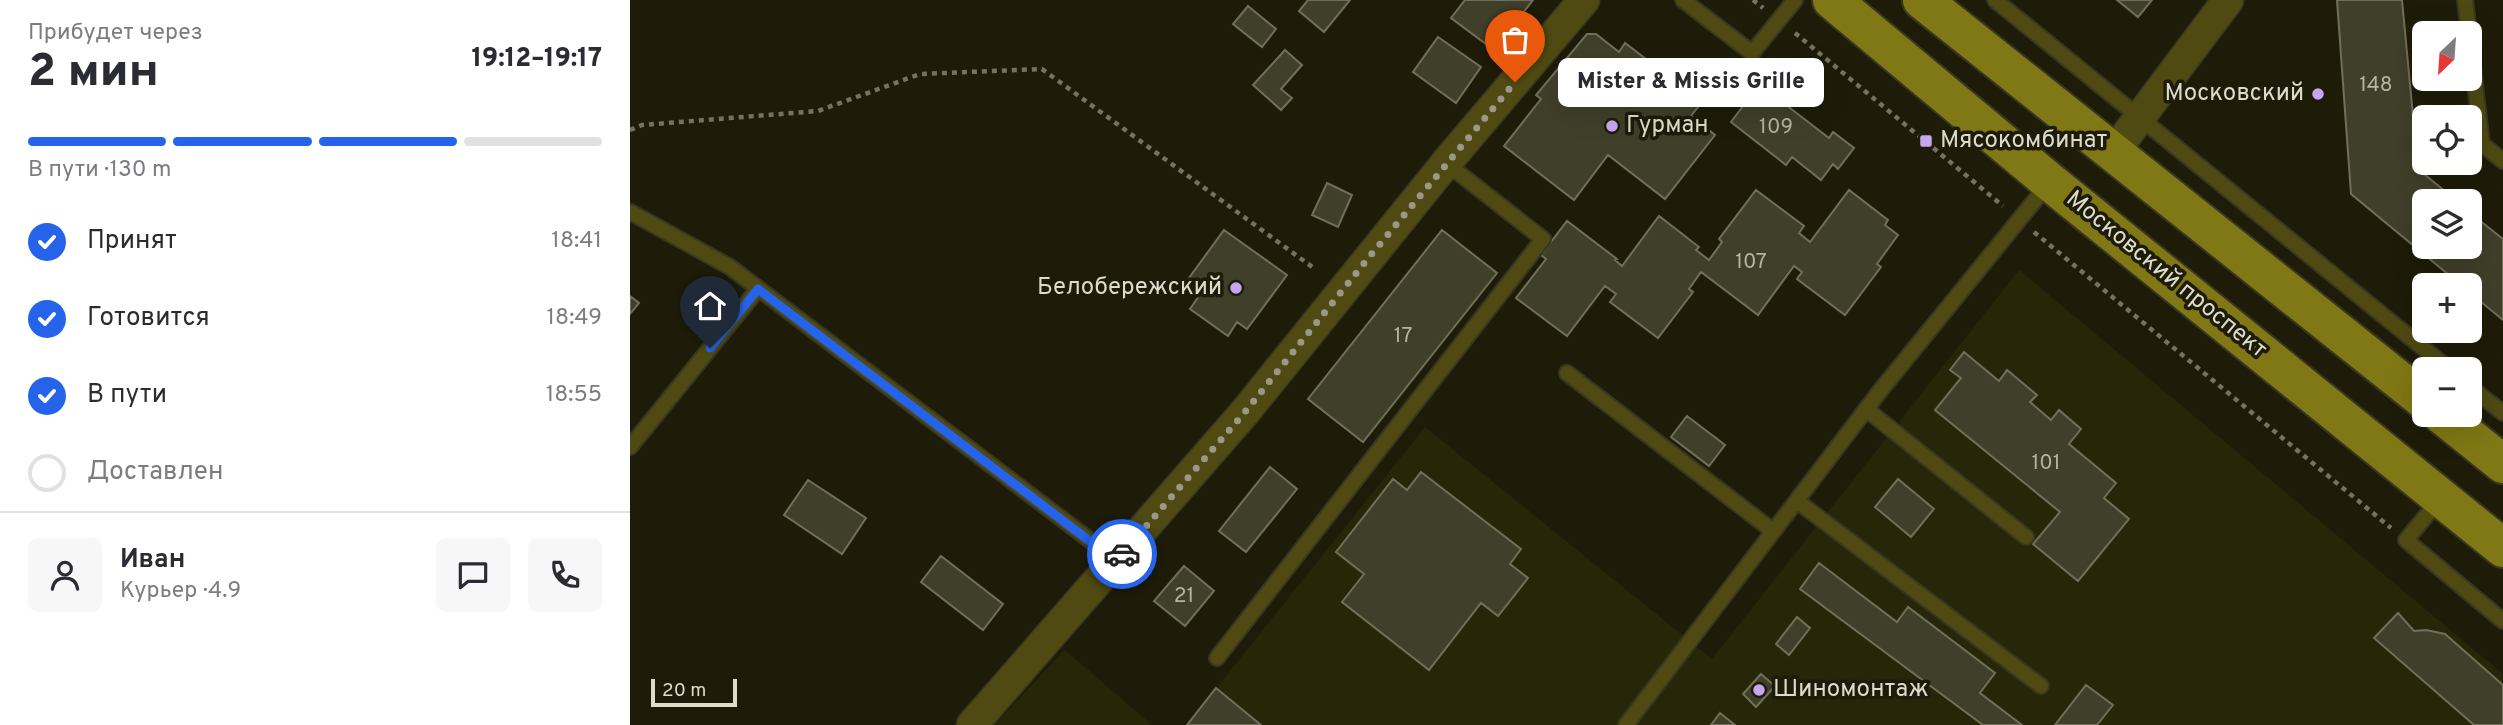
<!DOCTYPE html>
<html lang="ru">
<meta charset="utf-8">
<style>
:root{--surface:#fff;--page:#f7f7f7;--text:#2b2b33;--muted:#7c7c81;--line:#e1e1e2;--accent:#2563eb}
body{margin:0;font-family:Overpass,sans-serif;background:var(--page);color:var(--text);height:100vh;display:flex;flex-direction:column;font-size:26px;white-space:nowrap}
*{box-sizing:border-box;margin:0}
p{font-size:23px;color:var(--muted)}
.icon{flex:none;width:38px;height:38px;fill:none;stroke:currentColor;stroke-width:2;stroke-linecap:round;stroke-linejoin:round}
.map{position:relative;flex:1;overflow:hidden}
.drawer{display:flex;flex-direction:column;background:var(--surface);width:630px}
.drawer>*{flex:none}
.needle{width:46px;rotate:205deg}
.buttons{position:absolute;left:1782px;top:21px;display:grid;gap:14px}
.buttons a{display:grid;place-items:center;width:70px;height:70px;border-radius:10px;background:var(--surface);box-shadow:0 7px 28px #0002;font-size:35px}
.scale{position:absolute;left:21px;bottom:18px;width:86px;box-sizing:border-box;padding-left:7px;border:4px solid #dbdbce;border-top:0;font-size:19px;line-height:24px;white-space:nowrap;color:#dbdbce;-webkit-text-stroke:5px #1e1c08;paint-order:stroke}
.pin{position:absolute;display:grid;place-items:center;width:60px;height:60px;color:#fff;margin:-72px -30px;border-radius:50% 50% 50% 0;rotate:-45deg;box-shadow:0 0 7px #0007}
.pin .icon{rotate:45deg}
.courier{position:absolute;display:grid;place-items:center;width:70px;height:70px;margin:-35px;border:5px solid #2563eb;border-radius:50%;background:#fff;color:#222;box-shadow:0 2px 9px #0007}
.bubble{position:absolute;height:49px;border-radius:10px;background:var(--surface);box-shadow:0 7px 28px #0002;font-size:23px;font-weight:800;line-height:49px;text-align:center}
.head em{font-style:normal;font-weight:800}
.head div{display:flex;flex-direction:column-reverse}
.head{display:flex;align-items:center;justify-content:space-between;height:119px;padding:0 28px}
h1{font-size:46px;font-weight:800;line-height:52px}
.bar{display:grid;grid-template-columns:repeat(4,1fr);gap:10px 7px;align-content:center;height:84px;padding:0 28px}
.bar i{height:9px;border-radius:5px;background:var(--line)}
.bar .active{background:var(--accent)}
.bar p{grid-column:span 4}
.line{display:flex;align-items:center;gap:18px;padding:0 28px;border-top:2px solid var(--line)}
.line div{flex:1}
.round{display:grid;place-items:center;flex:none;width:74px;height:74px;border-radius:10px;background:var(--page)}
ol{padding:0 28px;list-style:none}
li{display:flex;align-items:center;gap:21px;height:77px}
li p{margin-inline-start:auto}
li .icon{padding:7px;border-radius:50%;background:var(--accent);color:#fff;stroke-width:4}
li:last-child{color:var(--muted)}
li i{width:38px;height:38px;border:4px solid var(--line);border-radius:50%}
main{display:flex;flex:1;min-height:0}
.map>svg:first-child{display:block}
</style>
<main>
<section class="drawer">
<div class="head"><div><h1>2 мин</h1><p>Прибудет через</p></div><em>19:12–19:17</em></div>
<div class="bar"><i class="active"></i><i class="active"></i><i class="active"></i><i></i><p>В пути · 130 m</p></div>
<ol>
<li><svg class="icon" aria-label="check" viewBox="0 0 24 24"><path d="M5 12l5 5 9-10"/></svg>Принят<p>18:41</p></li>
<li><svg class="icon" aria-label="check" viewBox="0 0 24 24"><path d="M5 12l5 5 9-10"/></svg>Готовится<p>18:49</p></li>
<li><svg class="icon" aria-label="check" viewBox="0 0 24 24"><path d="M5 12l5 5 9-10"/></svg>В пути<p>18:55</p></li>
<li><i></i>Доставлен</li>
</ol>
<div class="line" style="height:126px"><a class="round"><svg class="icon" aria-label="person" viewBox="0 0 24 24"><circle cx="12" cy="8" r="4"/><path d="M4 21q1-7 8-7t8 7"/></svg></a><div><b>Иван</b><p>Курьер · 4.9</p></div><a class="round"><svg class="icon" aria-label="chat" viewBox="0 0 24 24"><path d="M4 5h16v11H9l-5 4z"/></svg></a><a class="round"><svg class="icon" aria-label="phone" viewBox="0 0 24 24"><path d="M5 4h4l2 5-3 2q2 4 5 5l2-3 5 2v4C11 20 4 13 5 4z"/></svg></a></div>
</section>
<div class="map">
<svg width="1873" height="725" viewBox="0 0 1873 725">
<rect width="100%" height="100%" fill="#1e1c08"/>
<path fill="#282609" d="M1389 270 1873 674V725H557L795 427 1082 659Z
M435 650 522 725H364Z"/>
<path fill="#403f2a" stroke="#716f59" stroke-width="2" d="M678 0H720L694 32 669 11Z
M835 0H903L864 50 821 18Z
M1487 0H1522L1508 17Z
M1707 0H1772L1788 169 1827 201H1794V247H1839V212L1873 239V320L1839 292V285H1831L1721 194Z
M618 6 646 29 632 47 603 24Z
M957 34H966L989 52 995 43 1072 102 1061 116 1085 135 1035 199 978 155 944 200 874 146 911 99 906 95Z
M808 37 851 67 826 103 783 72Z
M655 50 672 65 651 89 662 98 651 110 623 85Z
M1125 81 1199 138 1203 132 1224 148 1208 169 1203 164 1191 180 1162 157 1156 165 1101 122 1116 102 1111 98Z
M697 183 722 195 708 227 682 215Z
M1126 190 1174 226 1169 233 1180 242 1219 190 1258 220 1255 225 1268 235 1247 264 1251 267 1215 315 1167 279 1172 272 1164 266 1128 315 1071 272 1059 289 1063 292 1028 338 980 302 986 294 975 286 937 336 886 298 916 259 911 255 937 221 987 259 985 260 992 266 1029 216 1069 247 1066 250 1079 260 1092 242 1089 239Z
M594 230 657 275 617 329 607 322 598 336 560 309 571 293 556 282Z
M812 230 867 273 733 442 678 399Z
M0 296 9 303 0 314Z
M1334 352 1369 381 1377 370 1407 395 1400 402 1421 420 1429 410 1451 429 1439 444 1486 483 1474 498 1499 519 1448 581 1403 544 1430 512 1305 410 1331 378 1320 370Z
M1057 416 1095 445 1079 466 1041 437Z
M640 467 667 489 616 552 589 531Z
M791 472 891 549 880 564 898 578 868 616 851 603 799 670 712 602 734 574 706 552 763 479 777 490Z
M1268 479 1304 509 1281 537 1245 507Z
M178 480 236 518 212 554 154 515Z
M311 556 373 604 353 630 291 582Z
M1189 563 1267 622 1278 607 1365 673 1350 693 1392 725H1353L1170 589Z
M554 566 584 591 555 626 524 601Z
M1768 613 1784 631 1796 630 1815 634 1873 685V725H1844L1744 638Z
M1167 617 1180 628 1159 655 1146 644Z
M1131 674 1145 686 1126 707 1113 694Z
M1456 685 1483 705 1467 725H1425Z
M586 688 631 725H557Z
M1090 713 1105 725H1081Z"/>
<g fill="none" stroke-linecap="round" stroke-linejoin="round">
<defs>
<path id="lane" d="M1053 0 1122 53 1165 0
M1365 0 1819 369
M1835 0 1839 33
M1839 34 1852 144 1873 161
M0 212 100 267 486 560
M937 373 1143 531
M1839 386 1873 413
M1236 409 1396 537
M0 447 128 289
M1811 498 1776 540 1873 621
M1167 501 1411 686
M587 658 913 239 816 163
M996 725 1250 391 1419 183"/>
<path id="street" d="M1483 153 1598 0
M342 725 615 412 816 163 954 0"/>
<path id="primary" d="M1202 0 1420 182 1873 548
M1292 0 1794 400
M1812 415 1873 464"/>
</defs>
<use href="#lane" stroke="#383724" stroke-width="18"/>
<use href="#street" stroke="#383724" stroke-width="33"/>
<use href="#primary" stroke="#383724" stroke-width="42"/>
<path stroke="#747362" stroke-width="4.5" stroke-dasharray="5 5" stroke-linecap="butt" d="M1123 0 1133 8
M1165 33 1373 206
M0 130 12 125 188 111 290 74 412 69 685 269
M1404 232 1761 528"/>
<use href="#lane" stroke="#4f4a12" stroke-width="14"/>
<use href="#street" stroke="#4f4a12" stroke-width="30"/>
<use href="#primary" stroke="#807814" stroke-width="38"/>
</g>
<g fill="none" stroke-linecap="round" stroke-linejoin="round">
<path stroke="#999889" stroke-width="7" stroke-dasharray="0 12.6" d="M492 554 615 412 740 256 885 82"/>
<path stroke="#2563eb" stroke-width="9" d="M80 348 128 289 486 561 492 554"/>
</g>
<g fill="#c5a7f1" stroke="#1e1c08" stroke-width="2.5">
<circle cx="1688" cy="94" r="7"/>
<circle cx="982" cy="126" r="7"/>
<rect x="1289" y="134" width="14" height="14" rx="3.5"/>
<circle cx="606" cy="288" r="7"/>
<circle cx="1129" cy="690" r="7"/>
</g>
<g text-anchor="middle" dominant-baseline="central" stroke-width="7" stroke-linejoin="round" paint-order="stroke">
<g font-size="21" fill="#b4b4a5">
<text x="1746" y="85">148</text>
<text x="1146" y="127">109</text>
<text x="1121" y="262">107</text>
<text x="773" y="336">17</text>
<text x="1416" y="463">101</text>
<text x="554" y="596">21</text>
</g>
<g font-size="24" fill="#dbdbce" stroke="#1e1c08" text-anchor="start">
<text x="1674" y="94" text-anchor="end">Московский</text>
<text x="996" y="126">Гурман</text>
<text x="1310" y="141">Мясокомбинат</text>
<text x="592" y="288" text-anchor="end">Белобережский</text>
<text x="1143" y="690">Шиномонтаж</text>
</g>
<g font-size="24" fill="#dbdbce" stroke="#1e1c08">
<text transform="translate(1536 275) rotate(39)">Московский проспект</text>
</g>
</g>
</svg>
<div class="buttons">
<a><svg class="needle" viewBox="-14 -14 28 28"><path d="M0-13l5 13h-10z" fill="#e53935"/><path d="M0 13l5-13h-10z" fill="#7c7c81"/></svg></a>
<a><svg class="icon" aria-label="locate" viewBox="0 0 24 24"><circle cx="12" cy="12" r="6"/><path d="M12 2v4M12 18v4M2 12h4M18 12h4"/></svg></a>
<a><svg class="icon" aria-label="layers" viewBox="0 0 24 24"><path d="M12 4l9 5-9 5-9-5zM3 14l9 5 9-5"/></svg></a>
<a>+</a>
<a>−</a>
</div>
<div class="scale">20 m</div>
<div class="pin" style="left:885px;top:82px;background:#ea580c"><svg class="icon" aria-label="bag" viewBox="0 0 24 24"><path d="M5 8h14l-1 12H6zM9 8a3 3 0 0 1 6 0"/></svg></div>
<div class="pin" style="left:80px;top:348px;background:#1f2937"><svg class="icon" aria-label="home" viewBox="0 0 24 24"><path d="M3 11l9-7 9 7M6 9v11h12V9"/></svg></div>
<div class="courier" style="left:492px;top:554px"><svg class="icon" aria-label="car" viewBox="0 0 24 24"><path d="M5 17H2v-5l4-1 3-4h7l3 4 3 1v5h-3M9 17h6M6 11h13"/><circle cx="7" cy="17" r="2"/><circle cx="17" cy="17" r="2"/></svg></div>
<div class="bubble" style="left:928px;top:58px;width:266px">Mister &amp; Missis Grille</div>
</div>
</main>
